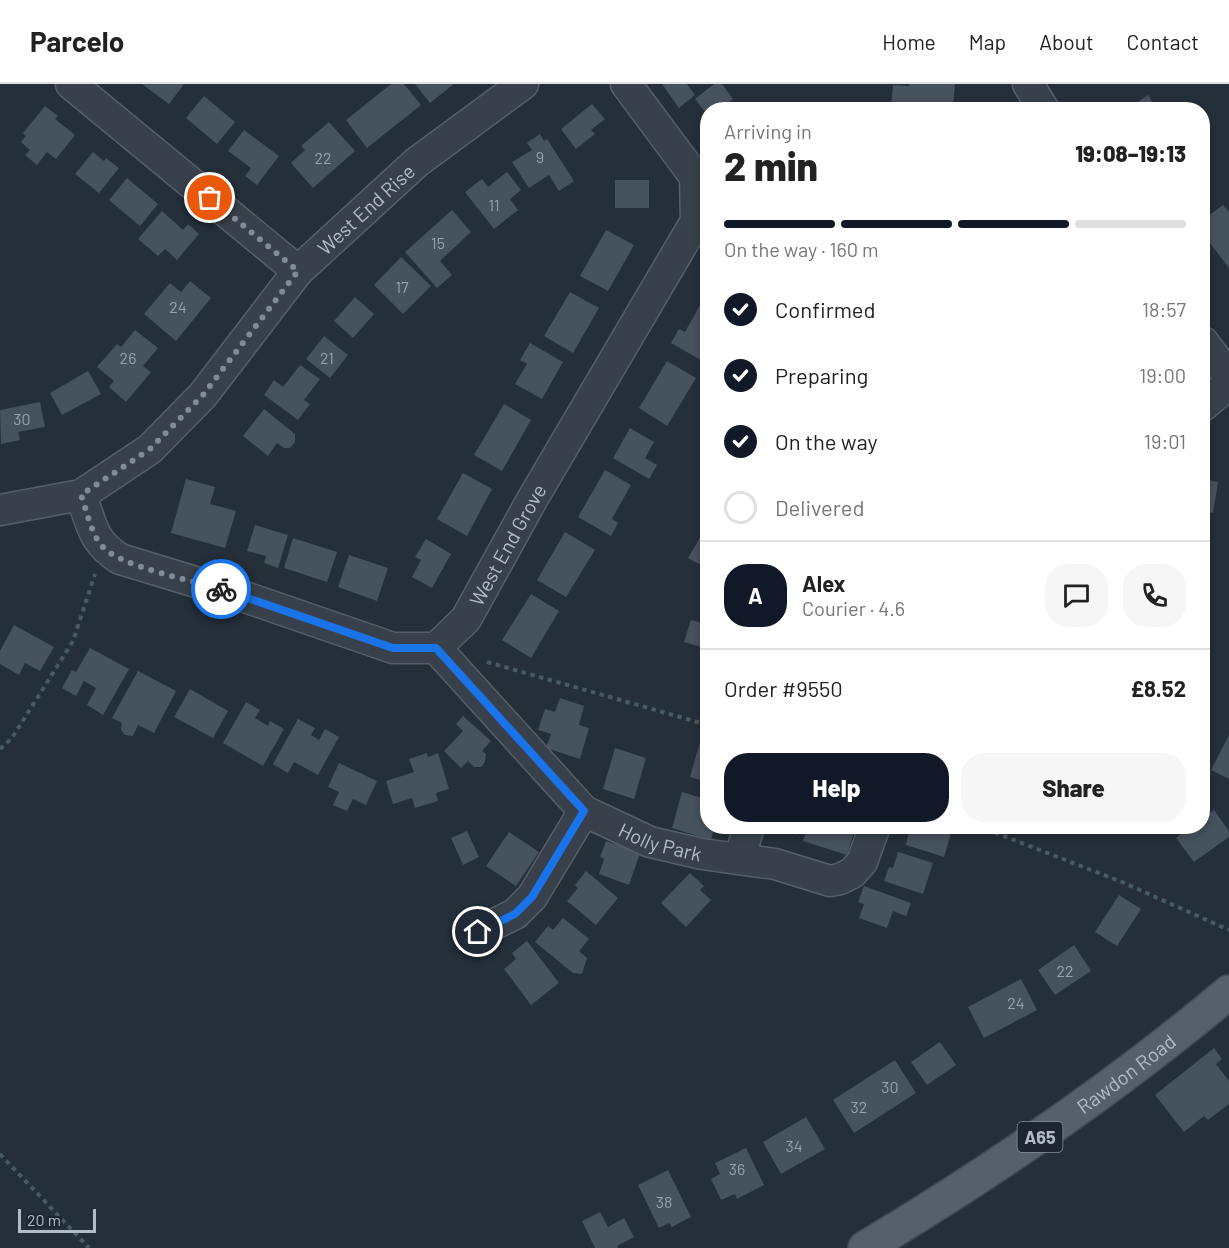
<!DOCTYPE html>
<meta charset="utf-8">
<style>
:root{--surface:#fff;--page:#f6f6f6;--text:#222;--muted:#767676;--line:#e0e0e0;--accent:#111827}
body{margin:0;font-family:Barlow,sans-serif;background:var(--page);color:var(--text);height:100vh;display:flex;flex-direction:column;font-size:22px;white-space:nowrap}
*{box-sizing:border-box;margin:0}
p{font-size:20px;color:var(--muted)}
.icon{flex:none;width:33px;height:33px;fill:none;stroke:currentColor;stroke-width:2;stroke-linecap:round;stroke-linejoin:round}
.map{position:relative;flex:1;overflow:hidden}
.side{position:absolute;left:700px;top:18px;width:510px;height:732px;display:flex;flex-direction:column;background:var(--surface);border-radius:24px;box-shadow:0 3px 9px #0003}
.side>*{flex:none}
.scale{position:absolute;left:18px;bottom:15px;width:78px;box-sizing:border-box;padding-left:6px;border:3px solid #b3bcc6;border-top:0;font-size:16px;line-height:21px;white-space:nowrap;color:#b3bcc6;-webkit-text-stroke:4px #1d2630;paint-order:stroke}
.pin{position:absolute;display:grid;place-items:center;width:51px;height:51px;color:#fff;margin:-26px;border:3px solid #fff;border-radius:50%;box-shadow:0 2px 6px #0007}
.courier{position:absolute;display:grid;place-items:center;width:60px;height:60px;margin:-30px;border:4px solid #1a73e8;border-radius:50%;background:#fff;color:#222;box-shadow:0 2px 8px #0007}
.headline em{font-style:normal;font-weight:800}
.headline div{display:flex;flex-direction:column-reverse}
.headline{display:flex;align-items:center;justify-content:space-between;height:102px;padding:0 24px}
h1{font-size:39px;font-weight:800;line-height:45px}
.bar{display:grid;grid-template-columns:repeat(4,1fr);gap:9px 6px;align-content:center;height:72px;padding:0 24px}
.bar i{height:8px;border-radius:4px;background:var(--line)}
.bar .current{background:var(--accent)}
.bar p{grid-column:span 4}
.line{display:flex;align-items:center;gap:15px;padding:0 24px;border-top:2px solid var(--line)}
.line div{flex:1}
.round{display:grid;place-items:center;flex:none;width:63px;height:63px;border-radius:24px;background:var(--page)}
ol{padding:0 24px;list-style:none}
li{display:flex;align-items:center;gap:18px;height:66px}
li p{margin-inline-start:auto}
li .icon{padding:6px;border-radius:50%;background:var(--accent);color:#fff;stroke-width:4}
li:last-child{color:var(--muted)}
li i{width:33px;height:33px;border:3px solid var(--line);border-radius:50%}
.action{display:flex;gap:12px;margin-top:auto;padding:12px 24px}
.action a{flex:1;height:69px;border-radius:24px;background:var(--accent);color:#fff;font-size:24px;font-weight:800;line-height:69px;text-align:center}
.action a+a{background:var(--page);color:var(--text)}
header{display:flex;align-items:center;gap:36px;box-sizing:border-box;height:84px;padding:0 30px;background:var(--surface);border-bottom:2px solid var(--line)}
header strong{font-size:28px}
nav{display:flex;gap:33px;margin-inline-start:auto;font-size:21px}
.map>svg:first-child{display:block}
</style>
<header>
<strong>Parcelo</strong>
<nav><a>Home</a><a>Map</a><a>About</a><a>Contact</a></nav>
</header>
<div class="map">
<svg width="1229" height="1164" viewBox="0 0 1229 1164">
<rect width="100%" height="100%" fill="#242f3a"/>
<path fill="#46525e" d="M142 0H184L169 20Z
M391 0H404L421 21 367 64 346 36Z
M415 0H454L430 19Z
M662 0H687L695 11 679 24Z
M714 0H722L733 15 720 26H708V32L695 15Z
M909 0H955L953 23 927 21V26H908V23L891 22 893 1 909 2Z
M1148 11 1157 26H1127Z
M204 12 235 38 217 60 186 34Z
M592 20 605 35 591 46 595 50 576 65 561 45Z
M45 22 58 32 55 35 75 51 56 75 47 68 37 81 25 71 30 66 21 58 26 52 23 49Z
M329 38 355 67 313 104 291 79 305 66 301 62Z
M244 46 279 72 257 101 245 92 251 84 228 67Z
M540 50 544 57 547 55 574 97 559 107 549 91 529 104 512 78 532 66 527 59Z
M93 68 104 77 106 74 119 84 99 109 75 90Z
M507 88 521 106 510 115 518 126 494 145 465 108 482 95 488 103Z
M127 94 158 120 140 142 109 116Z
M615 96H649V124H615Z
M1223 121 1229 128V184L1203 150V136Z
M452 126 471 148 440 177 452 191 437 204 405 168Z
M162 127 183 146 188 140 199 150 177 176 165 165 158 172 138 155Z
M606 146 634 161 608 207 580 192Z
M401 173 431 202 403 230 374 201Z
M190 197 211 214 176 257 144 230 170 199 181 208Z
M570 208 599 224 573 269 544 252Z
M355 213 374 230 353 254 334 237Z
M704 214 708 216V275L706 279 671 259 679 245 685 248Z
M135 246 158 264 143 282 151 288 126 318 109 303 114 297 97 283 117 260 121 263Z
M324 252 348 271 330 294 306 275Z
M530 259 563 278 542 315 515 300 527 280 520 276Z
M667 277 696 294 667 342 639 324Z
M300 281 320 295 304 316 310 320 298 336 264 311 274 296 283 303Z
M88 287 101 310 62 331 50 309Z
M40 318 45 343 18 348 20 356 1 360 0 326Z
M504 320 531 336 502 387 474 371Z
M264 325 295 350V358L290 364H284L277 359 268 372 243 352Z
M630 344 654 358 645 374 657 381 649 395 613 374Z
M605 386 631 401 612 435 618 439 611 452 578 433Z
M463 389 492 405 467 452 437 435Z
M186 395 215 403 210 420 236 427 225 464 171 449Z
M1203 395 1218 398 1213 429 1203 427Z
M708 440V485L688 474Z
M255 441 288 451 278 484 264 479 266 472 247 467Z
M565 448 595 466 566 513 537 496Z
M293 454 337 468 327 498 284 484Z
M426 455 451 470 432 504 412 493 421 476 415 473Z
M349 471 388 484 377 517 338 503Z
M531 510 559 527 531 574 502 556Z
M708 533V565L684 558 691 536 705 540Z
M14 541 54 563 40 587 25 579 19 591 0 580V567Z
M90 564 129 585 103 631 87 621 96 604 84 597 76 612 62 604 72 586 76 588Z
M138 587 176 607 154 649 138 641 133 652 125 651 121 646 122 639 112 634Z
M190 605 228 627 213 654 174 633Z
M560 614 584 622 579 641 589 644 580 675 546 664 551 650 538 646 545 625 555 628Z
M246 618 260 626 255 634 268 642 270 637 284 645 263 682 223 659Z
M463 632 491 657 482 667 486 670 485 678 481 683H474L468 677 461 684 444 667 463 647 456 640Z
M298 635 315 644 311 651 319 656 325 645 339 653 318 691 294 678 288 689 273 680Z
M1229 651V695L1211 686Z
M700 658 708 661V698L690 693Z
M615 664 646 674 634 715 603 705Z
M427 669 428 673 438 669 449 705 436 709 438 717 415 724 412 714 393 720 386 697 414 688 409 675Z
M339 679 377 697 366 721 353 715 347 727 333 721 339 708 328 703Z
M682 708 708 716V742H715L711 756 672 744Z
M1214 726 1229 747V753L1194 778 1176 754 1191 742H1203V734Z
M774 742H799L796 751Z
M808 742H856L847 771 803 757Z
M910 742H953L944 773 906 761Z
M467 747 479 773 463 781 451 754Z
M509 748 539 768 516 802 486 782Z
M606 757 640 769 629 801 599 790 604 775 600 773Z
M898 768 933 779 923 810 884 797 889 783 893 784Z
M586 787 618 814 596 841 567 817 578 804 575 801Z
M690 789 704 802 700 806 711 816 686 843 661 819Z
M864 802 911 819 906 832 893 827 887 844 859 834 864 820 858 818Z
M1119 811 1141 825 1117 862 1095 848Z
M563 834 589 855 579 867 587 874 582 890 573 889 535 858 548 842 553 846Z
M527 857 559 899 531 921 504 885 516 875 512 869Z
M1074 861 1091 887 1055 911 1038 886Z
M1021 895 1037 926 984 954 968 923Z
M940 958 956 981 927 1001 911 978Z
M1214 964 1222 975 1216 980 1229 997V1020L1208 1036 1204 1032 1184 1048 1155 1011Z
M895 976 916 1009 854 1049 833 1016Z
M806 1033 825 1065 781 1090 763 1058Z
M746 1064 764 1101 737 1115 735 1110 721 1116 711 1095 720 1090 715 1079Z
M668 1086 691 1133 672 1143 669 1139 659 1144 638 1101Z
M600 1128 608 1143 624 1134 634 1153 617 1162 618 1164H595L582 1137Z"/>
<g fill="none" stroke-linecap="round" stroke-linejoin="round">
<defs>
<g id="minor">
<path d="M71 0 298 187"/>
<path d="M1028 0 1044 26"/>
<path d="M1203 258 1229 292"/>
<path d="M1203 322 1229 300"/>
<path id="s1" d="M81 411C92 441 92 457 120 475L242 512 393 564H436L466 535 533 414 696 137 695 93 626 0"/>
<path id="s2" d="M0 426 81 411 150 365 203 311 298 187 417 78 523 0"/>
<path id="s3" d="M436 564 584 727 650 758 702 770 775 780 830 797 840 795 852 789 862 778 875 742"/>
<path d="M740 774 749 742"/>
<path d="M478 848 515 830 532 813 584 727"/>
</g>
<g id="major">
<path id="s4" d="M865 1164C993 1087 1115 1004 1229 908"/>
</g>
</defs>
<use href="#minor" stroke="#565f69" stroke-width="33"/>
<use href="#major" stroke="#414a54" stroke-width="36"/>
<path stroke="#485b5d" stroke-width="4" stroke-dasharray="4.5 4.5" stroke-linecap="butt" d="M487 578 708 641
M0 665 12 654 73 557 95 490
M978 742 1122 798 1229 846
M0 1070 89 1164"/>
<use href="#minor" stroke="#38414b" stroke-width="30"/>
<use href="#major" stroke="#56606b" stroke-width="33"/>
</g>
<g fill="none" stroke-linecap="round" stroke-linejoin="round">
<path stroke="#818b95" stroke-width="6" stroke-dasharray="0 10.8" d="M210 114 298 187 203 311 150 365 81 411C87 427 91 451 103 463 120 482 193 497 221 505"/>
<path stroke="#1a73e8" stroke-width="8" d="M221 505 393 564H436L584 727 532 813 515 830 478 848"/>
</g>
<g text-anchor="middle" dominant-baseline="central" stroke-width="5" stroke-linejoin="round" paint-order="stroke">
<g font-size="16" fill="#98a2ac">
<text x="540" y="72">9</text>
<text x="323" y="73">22</text>
<text x="494" y="120">11</text>
<text x="438" y="158">15</text>
<text x="402" y="202">17</text>
<text x="178" y="222">24</text>
<text x="128" y="273">26</text>
<text x="327" y="273">21</text>
<text x="22" y="334">30</text>
<text x="1065" y="886">22</text>
<text x="1016" y="918">24</text>
<text x="890" y="1002">30</text>
<text x="859" y="1022">32</text>
<text x="794" y="1061">34</text>
<text x="737" y="1084">36</text>
<text x="664" y="1117">38</text>
</g>
<rect fill="#1d2630" stroke="#868f99" stroke-width="1.5" x="1017.5" y="1038" width="45" height="30" rx="4.5"/>
<g font-size="18" font-weight="bold" fill="#b3bcc6">
<text x="1040" y="1053">A65</text>
</g>
<g font-size="20" fill="#b3bcc6" stroke="#1d2630">
<text stroke="none"><textPath href="#s2" startOffset="489">West End Rise</textPath></text>
<text stroke="none"><textPath href="#s1" startOffset="534">West End Grove</textPath></text>
<text stroke="none"><textPath href="#s3" startOffset="303">Holly Park</textPath></text>
<text stroke="none"><textPath href="#s4" startOffset="314">Rawdon Road</textPath></text>
</g>
</g>
</svg>
<div class="scale">20 m</div>
<div class="pin" style="left:210px;top:114px;background:#ea580c"><svg class="icon" aria-label="bag" viewBox="0 0 24 24"><path d="M5 8h14l-1 12H6zM9 8a3 3 0 0 1 6 0"/></svg></div>
<div class="pin" style="left:478px;top:848px;background:#1f2937"><svg class="icon" aria-label="home" viewBox="0 0 24 24"><path d="M3 11l9-7 9 7M6 9v11h12V9"/></svg></div>
<div class="courier" style="left:221px;top:505px"><svg class="icon" aria-label="bike" viewBox="0 0 24 24"><circle cx="6" cy="16" r="4"/><circle cx="18" cy="16" r="4"/><path d="M6 16l4-8h5l3 8M10 8l3 8H6M13 5h3"/></svg></div>
<section class="side">
<div class="headline"><div><h1>2 min</h1><p>Arriving in</p></div><em>19:08–19:13</em></div>
<div class="bar"><i class="current"></i><i class="current"></i><i class="current"></i><i></i><p>On the way · 160 m</p></div>
<ol>
<li><svg class="icon" aria-label="check" viewBox="0 0 24 24"><path d="M5 12l5 5 9-10"/></svg>Confirmed<p>18:57</p></li>
<li><svg class="icon" aria-label="check" viewBox="0 0 24 24"><path d="M5 12l5 5 9-10"/></svg>Preparing<p>19:00</p></li>
<li><svg class="icon" aria-label="check" viewBox="0 0 24 24"><path d="M5 12l5 5 9-10"/></svg>On the way<p>19:01</p></li>
<li><i></i>Delivered</li>
</ol>
<div class="line" style="height:108px"><b class="round" style="background:var(--accent);color:#fff">A</b><div><b>Alex</b><p>Courier · 4.6</p></div><a class="round"><svg class="icon" aria-label="chat" viewBox="0 0 24 24"><path d="M4 5h16v11H9l-5 4z"/></svg></a><a class="round"><svg class="icon" aria-label="phone" viewBox="0 0 24 24"><path d="M5 4h4l2 5-3 2q2 4 5 5l2-3 5 2v4C11 20 4 13 5 4z"/></svg></a></div>
<div class="line" style="height:78px"><div>Order #9550</div><b>£8.52</b></div>
<div class="action"><a>Help</a><a>Share</a></div>
</section>
</div>
